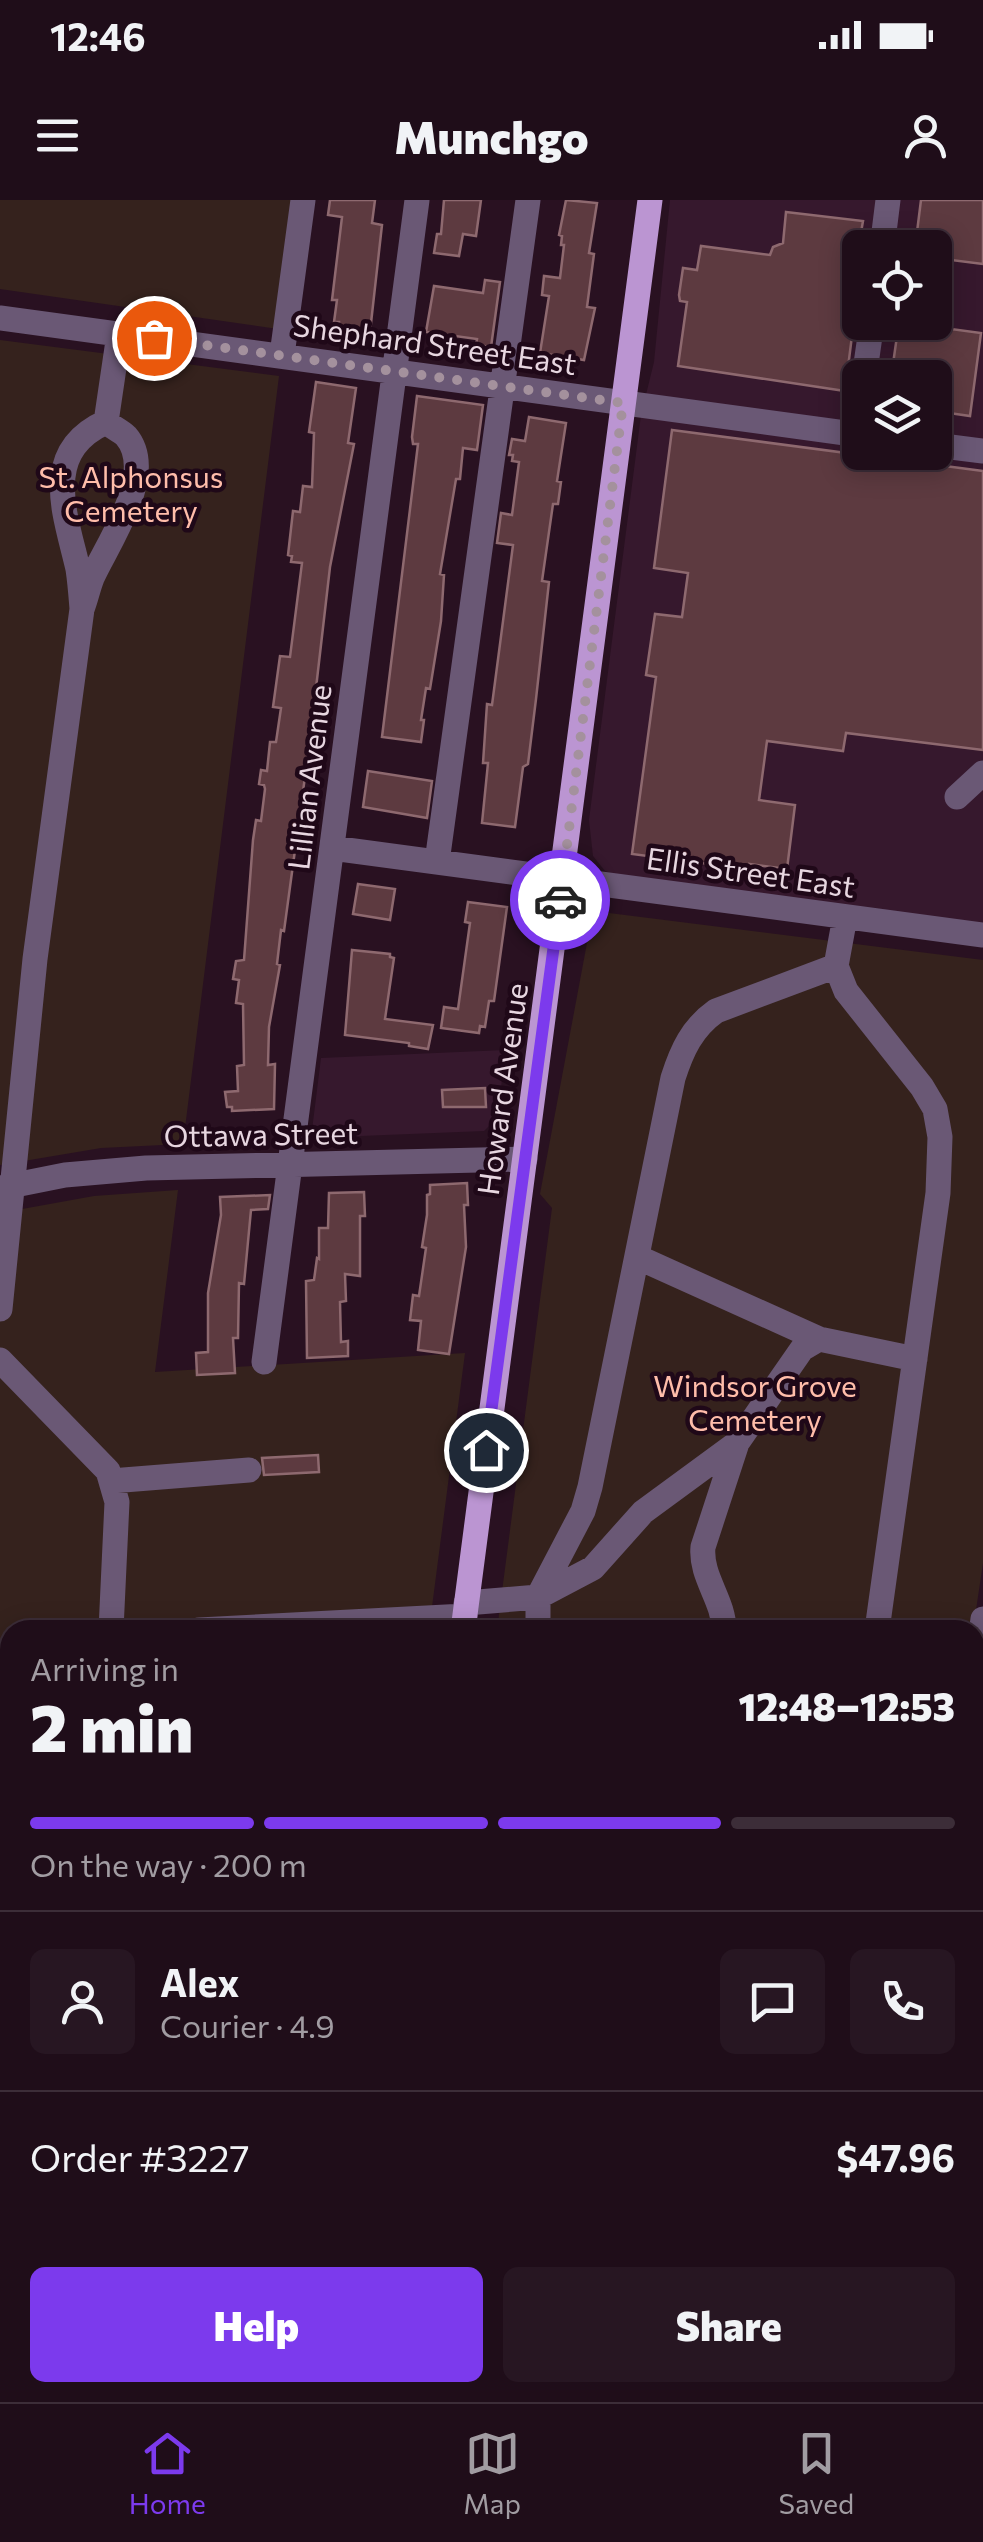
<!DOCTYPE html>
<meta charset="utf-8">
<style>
:root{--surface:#1f0d19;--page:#271622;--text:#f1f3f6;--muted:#a19ca2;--line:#3c2d38;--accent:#7c3aed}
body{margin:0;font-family:Commissioner,sans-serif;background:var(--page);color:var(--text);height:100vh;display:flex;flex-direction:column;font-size:38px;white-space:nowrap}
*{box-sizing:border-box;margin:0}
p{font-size:32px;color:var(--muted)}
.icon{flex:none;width:55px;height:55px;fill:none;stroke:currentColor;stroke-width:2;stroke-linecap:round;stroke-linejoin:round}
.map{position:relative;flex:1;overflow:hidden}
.sheet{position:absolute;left:0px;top:1420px;width:985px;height:782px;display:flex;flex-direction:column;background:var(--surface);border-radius:30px 30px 0 0;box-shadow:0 5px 25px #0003,0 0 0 2px var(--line)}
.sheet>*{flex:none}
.buttons{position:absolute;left:842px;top:30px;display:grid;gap:20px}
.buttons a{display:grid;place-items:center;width:110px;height:110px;border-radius:15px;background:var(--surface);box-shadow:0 5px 25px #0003,0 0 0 2px var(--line);font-size:50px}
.pin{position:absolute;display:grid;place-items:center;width:85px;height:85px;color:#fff;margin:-42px;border:5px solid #fff;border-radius:50%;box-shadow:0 2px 10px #0007}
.courier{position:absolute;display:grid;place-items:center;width:100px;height:100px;margin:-50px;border:8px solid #7c3aed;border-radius:50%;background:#fff;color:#222;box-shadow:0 2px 12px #0007}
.headline em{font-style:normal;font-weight:800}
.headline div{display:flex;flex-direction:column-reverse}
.headline{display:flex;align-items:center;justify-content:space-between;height:170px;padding:0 30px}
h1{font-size:65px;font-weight:800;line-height:75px}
.bar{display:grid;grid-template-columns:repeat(4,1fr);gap:15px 10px;align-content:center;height:120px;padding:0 30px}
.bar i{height:12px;border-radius:8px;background:var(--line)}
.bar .on{background:var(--accent)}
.bar p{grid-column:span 4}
.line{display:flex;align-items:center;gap:25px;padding:0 30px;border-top:2px solid var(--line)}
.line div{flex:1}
.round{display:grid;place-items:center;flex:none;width:105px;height:105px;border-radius:15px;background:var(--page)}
.cta{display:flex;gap:20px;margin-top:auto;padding:20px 30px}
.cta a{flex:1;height:115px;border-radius:15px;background:var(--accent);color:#fff;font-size:40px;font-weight:800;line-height:115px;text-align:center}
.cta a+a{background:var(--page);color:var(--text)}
.status{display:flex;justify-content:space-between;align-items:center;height:70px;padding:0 50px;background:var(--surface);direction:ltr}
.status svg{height:28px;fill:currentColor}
header{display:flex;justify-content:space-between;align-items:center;height:130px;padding:0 30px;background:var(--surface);font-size:45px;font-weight:800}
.dock{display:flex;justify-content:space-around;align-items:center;height:140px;border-top:2px solid var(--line);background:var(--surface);font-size:28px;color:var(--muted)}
.dock a{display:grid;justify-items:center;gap:5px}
.dock .on{color:var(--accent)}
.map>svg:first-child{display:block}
</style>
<div class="status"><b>12:46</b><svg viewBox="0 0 49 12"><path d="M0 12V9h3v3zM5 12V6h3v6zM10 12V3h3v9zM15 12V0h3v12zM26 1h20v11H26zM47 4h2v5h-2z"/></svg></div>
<header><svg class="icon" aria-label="menu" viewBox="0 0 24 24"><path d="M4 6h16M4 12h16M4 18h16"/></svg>Munchgo<svg class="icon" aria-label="person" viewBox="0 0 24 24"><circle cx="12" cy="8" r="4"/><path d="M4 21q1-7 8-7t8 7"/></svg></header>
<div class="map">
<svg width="983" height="2202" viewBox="0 0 983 2202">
<rect width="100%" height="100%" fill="#291121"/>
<path fill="#36182d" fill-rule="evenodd" d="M670 0H983V725L627 679 605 671 593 656 589 620 641 215 654 162ZM860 48H935V122H860ZM860 178H935V252H860Z
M505 850 498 917 484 931 311 938 321 858Z
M983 1514V2010H975V1575Z
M975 2061H983V2202H763L764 2193 975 2192Z"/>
<path fill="#35221d" d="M0 0H296L278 129 0 89Z
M0 140 279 176 183 944 101 948 0 965Z
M593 711 983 760V1363L973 1430H497L552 1008 540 994Z
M178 990 155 1172 465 1153 429 1430H10V1538L0 1537V1013L94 996Z"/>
<path fill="#5d3a40" stroke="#8e696f" stroke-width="2.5" d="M330 0H375L372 23 382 25 370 132 339 128V122H334L337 100H332L342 17 328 15Z
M444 0H481L476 36 463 34 459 56 434 53 437 34H441Z
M566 0 597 3 589 53 594 54 587 107 595 108 584 160 540 153 549 96 542 95 544 76 560 78 564 45H561L562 36 559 35Z
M921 0H983V64L935 58V48H915Z
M786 12 863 21 846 119 854 120 845 191 678 166 687 102 680 101 679 95 683 68 697 70 701 46 770 55 773 47 783 43Z
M485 80 500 82 491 147 476 145 477 139 426 132 434 86 483 93Z
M899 122 981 133 970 216 935 211V178H891Z
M316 182 356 188 348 243 354 244 330 367 310 540 284 731 281 730 277 764 280 765 269 827 268 865 275 864 274 909 232 911V907H227L225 892 238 891 237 866 244 865 243 804 236 803 239 780 233 779 236 761 244 760 253 640 256 620 261 621 265 589 264 585 259 584 261 570 267 571 270 542H276L281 508 273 507 280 456 290 457 302 363 291 362 292 356 288 355 293 311 300 312 303 286 312 287 314 233 309 232Z
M417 196 483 205 477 250 463 248 460 279H456L440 374 444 375 441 421 430 489 426 488 421 520H424L421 542 382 537 418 244H413L412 237Z
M529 217 566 223 557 281 561 282 558 304H553L542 381 549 382 536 499 528 564 523 567 515 627 482 623 488 563H483L487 504 492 505 513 345 497 343 501 313 512 315 519 262 512 261 513 255H509L512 239 525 241Z
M672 230 983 271V550L846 533 843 551 767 541 759 600 795 605 787 669 749 664 748 669 632 654 656 477 646 475 655 414 682 417 688 373 654 368Z
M368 571 432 581 427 618 363 607Z
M358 684 395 689 390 720 353 714Z
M468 702 507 707 494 801H489L485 827 480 826 479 833 441 828 444 807 458 809 470 723 465 722Z
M352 750 390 754V757L394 758 385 819 433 825 428 849 409 846V843L345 835Z
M485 888 486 907H443L442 890Z
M467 983 468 1005H464L466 1047 449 1154 418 1150 421 1121 410 1120 413 1095 419 1096 426 1048 422 1047 427 1015V995L430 994V985Z
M364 992 365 1016H360V1076L345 1074 346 1101 340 1102 341 1142 348 1141V1156L307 1158 306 1081 314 1080 317 1058 319 1059V1028H328L329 993Z
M270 995 268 1009 251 1010 244 1084 239 1083 238 1138H233L235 1173 197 1175 196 1153 208 1152V1093L221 1015 220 997Z
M318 1255 319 1272 264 1275 262 1258Z"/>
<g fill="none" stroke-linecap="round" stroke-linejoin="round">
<path stroke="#6a5875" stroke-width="25" d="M882 48 888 0
M0 118 860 235
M282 155 303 0
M864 178 872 122
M106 222C112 227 121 231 126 236 158 273 107 344 92 378 88 388 86 399 82 409 81 396 80 382 78 369 66 316 39 252 106 222Z
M106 222 119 134
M935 245 983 251
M957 597 983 573
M332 648 983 735
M437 662 528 0
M836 766 846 791 922 887 935 909 940 937 938 993 877 1430
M0 988 65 975 146 968 525 959
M637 1057 819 1139 915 1159
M0 1109 35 759 82 409
M0 1160 108 1271 117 1302 111 1430
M264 1162 417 0
M111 1281 249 1270
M466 1403 538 1397 583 1311 590 1287 673 878C682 850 692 828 716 811L836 766 845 717
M199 1430 465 1416
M538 1430V1397L593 1368 643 1312 737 1243
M724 1430C724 1400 700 1377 703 1347L737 1243 802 1149 819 1139
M0 1471 10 1472
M975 1480 983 1419
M0 1606 6 1561 10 1562
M0 1936 10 1937
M0 1974 10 1975
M975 2018H983
M975 2061H983
M47 2202 49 2192
M196 2202 197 2192
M501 2202 503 2192
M624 2202 625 2192
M879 2202 880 2192"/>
<path stroke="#bb95d2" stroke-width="25" d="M463 1430 650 0
M361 2202 363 2192"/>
</g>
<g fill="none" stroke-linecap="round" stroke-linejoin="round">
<path stroke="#a4919d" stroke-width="10" stroke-dasharray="0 18" d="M154 138 623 203 560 700"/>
<path stroke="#7c3aed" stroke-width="12" d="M486 1250 560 700"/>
</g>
<g text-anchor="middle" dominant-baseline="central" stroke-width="9" stroke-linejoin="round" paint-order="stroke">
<g font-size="30" fill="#e7d6e0" stroke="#1f0818">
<text transform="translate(435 143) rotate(8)">Shephard Street East</text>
<text transform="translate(308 577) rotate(-83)">Lillian Avenue</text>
<text transform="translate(751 671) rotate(8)">Ellis Street East</text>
<text transform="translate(501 889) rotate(-82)">Howard Avenue</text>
<text transform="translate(261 933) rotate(-1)">Ottawa Street</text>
</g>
<g font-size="30" fill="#ffbdaa" stroke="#1f0818">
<text x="131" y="275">St. Alphonsus<tspan x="131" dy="34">Cemetery</tspan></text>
<text x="755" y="1184">Windsor Grove<tspan x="755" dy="34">Cemetery</tspan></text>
</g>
</g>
</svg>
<div class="buttons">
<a><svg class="icon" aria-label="locate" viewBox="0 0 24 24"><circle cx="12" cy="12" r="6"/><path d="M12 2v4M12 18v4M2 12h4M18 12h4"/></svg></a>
<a><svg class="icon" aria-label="layers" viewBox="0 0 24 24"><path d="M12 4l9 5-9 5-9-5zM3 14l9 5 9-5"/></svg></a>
</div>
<div class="pin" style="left:154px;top:138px;background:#ea580c"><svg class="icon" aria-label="bag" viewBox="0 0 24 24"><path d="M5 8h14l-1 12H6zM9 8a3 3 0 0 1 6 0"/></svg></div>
<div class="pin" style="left:486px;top:1250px;background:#1f2937"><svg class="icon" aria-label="home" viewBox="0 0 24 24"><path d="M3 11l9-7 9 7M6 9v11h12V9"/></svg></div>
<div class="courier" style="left:560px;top:700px"><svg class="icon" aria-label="car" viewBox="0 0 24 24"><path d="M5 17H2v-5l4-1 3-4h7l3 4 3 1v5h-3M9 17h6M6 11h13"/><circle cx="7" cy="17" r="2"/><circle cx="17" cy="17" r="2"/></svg></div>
<section class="sheet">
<div class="headline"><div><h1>2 min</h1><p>Arriving in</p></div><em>12:48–12:53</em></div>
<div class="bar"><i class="on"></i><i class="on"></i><i class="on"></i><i></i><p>On the way · 200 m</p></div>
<div class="line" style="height:180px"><a class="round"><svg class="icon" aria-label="person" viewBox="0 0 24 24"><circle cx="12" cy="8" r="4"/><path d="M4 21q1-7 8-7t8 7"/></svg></a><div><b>Alex</b><p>Courier · 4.9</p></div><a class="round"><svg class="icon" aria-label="chat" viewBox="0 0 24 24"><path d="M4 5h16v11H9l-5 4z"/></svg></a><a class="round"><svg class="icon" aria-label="phone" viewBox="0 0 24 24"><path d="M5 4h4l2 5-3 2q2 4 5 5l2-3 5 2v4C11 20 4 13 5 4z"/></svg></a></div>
<div class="line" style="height:130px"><div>Order #3227</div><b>$47.96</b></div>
<div class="cta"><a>Help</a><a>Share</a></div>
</section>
</div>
<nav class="dock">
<a class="on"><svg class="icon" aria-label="home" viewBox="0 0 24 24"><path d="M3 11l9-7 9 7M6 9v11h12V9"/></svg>Home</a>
<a><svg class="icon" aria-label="map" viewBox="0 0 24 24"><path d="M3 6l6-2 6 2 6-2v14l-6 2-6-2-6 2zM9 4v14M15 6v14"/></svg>Map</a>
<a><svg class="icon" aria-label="saved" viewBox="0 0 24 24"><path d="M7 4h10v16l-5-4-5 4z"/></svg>Saved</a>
</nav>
